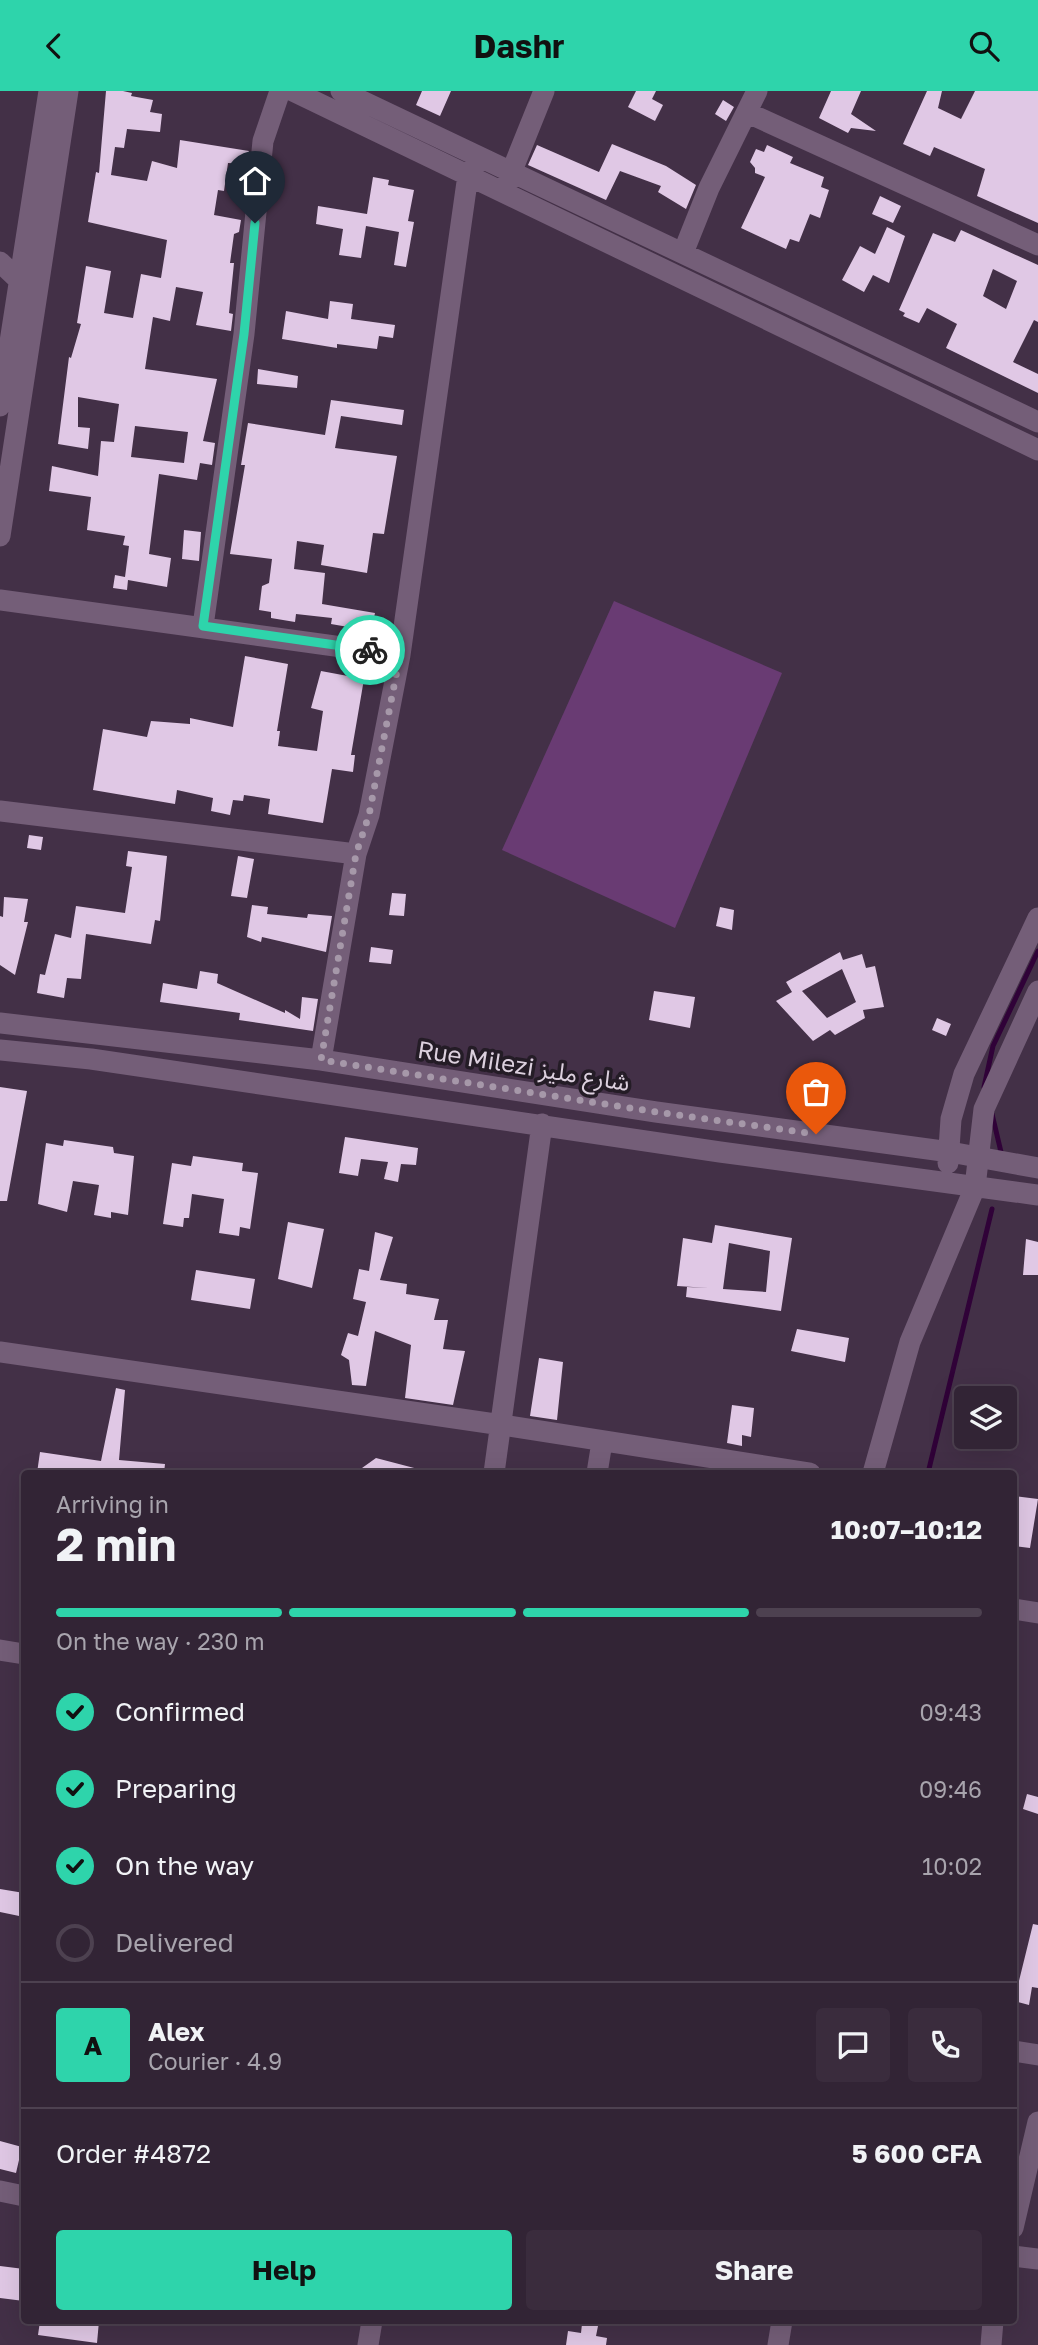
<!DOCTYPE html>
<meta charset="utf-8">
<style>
:root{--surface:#322435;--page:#3a2c3d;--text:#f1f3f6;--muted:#a8a4ad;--line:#4d4150;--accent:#2ed4ab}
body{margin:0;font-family:"Golos Text","Noto Sans Arabic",sans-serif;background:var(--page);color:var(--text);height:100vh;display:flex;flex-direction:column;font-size:26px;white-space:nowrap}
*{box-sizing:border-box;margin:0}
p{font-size:23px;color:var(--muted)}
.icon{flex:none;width:38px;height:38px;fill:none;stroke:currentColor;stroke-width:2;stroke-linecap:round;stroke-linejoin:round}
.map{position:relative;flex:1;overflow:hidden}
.details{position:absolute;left:21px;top:1379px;width:996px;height:854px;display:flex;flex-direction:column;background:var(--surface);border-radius:7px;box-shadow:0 7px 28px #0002,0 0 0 2px var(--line)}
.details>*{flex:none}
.tools{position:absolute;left:954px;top:1295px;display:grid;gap:14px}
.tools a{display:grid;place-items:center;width:63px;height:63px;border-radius:7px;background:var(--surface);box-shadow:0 7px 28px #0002,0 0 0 2px var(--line);font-size:35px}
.pin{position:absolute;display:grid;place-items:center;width:60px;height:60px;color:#fff;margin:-72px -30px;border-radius:50% 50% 50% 0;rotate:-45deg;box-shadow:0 0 7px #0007}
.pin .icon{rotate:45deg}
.courier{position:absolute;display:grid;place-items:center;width:70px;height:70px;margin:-35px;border:5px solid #2ed4ab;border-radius:50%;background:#fff;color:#222;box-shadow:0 2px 9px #0007}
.summary em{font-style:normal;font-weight:700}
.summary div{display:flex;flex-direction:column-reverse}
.summary{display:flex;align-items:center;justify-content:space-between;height:119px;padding:0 35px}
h1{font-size:46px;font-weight:700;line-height:52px}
.bar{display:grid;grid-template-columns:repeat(4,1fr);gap:10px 7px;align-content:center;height:84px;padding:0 35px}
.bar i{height:9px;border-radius:5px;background:var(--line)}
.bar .active{background:var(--accent)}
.bar p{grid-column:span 4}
.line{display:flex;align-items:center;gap:18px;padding:0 35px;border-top:2px solid var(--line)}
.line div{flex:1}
.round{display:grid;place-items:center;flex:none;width:74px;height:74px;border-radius:7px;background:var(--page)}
ol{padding:0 35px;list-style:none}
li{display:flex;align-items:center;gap:21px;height:77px}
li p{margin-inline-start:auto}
li .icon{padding:7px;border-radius:50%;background:var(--accent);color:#111;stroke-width:4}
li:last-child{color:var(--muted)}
li i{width:38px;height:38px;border:4px solid var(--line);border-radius:50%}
.button{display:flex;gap:14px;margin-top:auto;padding:14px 35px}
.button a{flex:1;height:80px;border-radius:7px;background:var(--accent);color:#111;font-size:28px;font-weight:700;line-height:80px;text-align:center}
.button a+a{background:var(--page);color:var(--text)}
header{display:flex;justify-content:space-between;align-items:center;height:91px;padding:0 35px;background:var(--accent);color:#111;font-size:32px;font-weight:700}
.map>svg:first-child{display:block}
</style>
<header><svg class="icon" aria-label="back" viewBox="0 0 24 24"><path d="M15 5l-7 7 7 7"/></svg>Dashr<svg class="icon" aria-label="search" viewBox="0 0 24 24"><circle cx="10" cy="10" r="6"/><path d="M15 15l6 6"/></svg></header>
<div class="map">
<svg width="1038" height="2254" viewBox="0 0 1038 2254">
<rect width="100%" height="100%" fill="#433047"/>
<path fill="#693b73" d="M614 510 782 582 675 837 502 759Z"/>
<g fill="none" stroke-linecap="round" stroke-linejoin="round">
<path stroke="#300238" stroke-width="5" d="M984 996 993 955 1038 860
M992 1023 1001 1061
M928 1382 992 1118"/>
</g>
<path fill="#e0c8e5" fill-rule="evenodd" d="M106 0H123L132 2 131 5 153 9 150 21 162 23 160 41 127 38 124 57 115 56 111 84 147 90 152 70 177 77 180 49 249 60 248 73 228 72 224 100 218 99 214 124 241 129 239 141 234 143 230 172H234L229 222 233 223 231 240 196 234 203 201 176 196 170 230 153 226 145 278 217 288 203 350 215 352 212 374 200 372 197 389 159 383 149 463 171 467 167 496 128 489 127 499 113 497 115 484 125 486 129 455 123 454 125 445 87 439 91 406 49 400 52 375 98 385 101 350 114 351 119 313 78 306V336L90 337 88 358 58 353 69 266 71 267 81 233 77 232 86 175 111 180 104 222 133 227 141 183 161 187 167 149 88 131 96 81 99 82ZM135 335 188 341 184 372 131 366Z
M422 0H451L440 25 416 14Z
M636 0H656L652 8 663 14 655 30 628 16Z
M831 0H861L851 23 876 40 851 37 848 42 819 27Z
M927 0H942L938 17 961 28 975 0H1038V132L977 105 985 78 934 56 930 65 903 53Z
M723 9 734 16 726 30 715 23Z
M612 53 666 75 696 94 686 118 658 101 661 95 620 80 606 109 528 74 537 54 599 81Z
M767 54 793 66 790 72 824 86 821 96 829 99 820 127 810 123 799 151 790 148 786 158 741 137 765 86 755 82V77L750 71 756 58 764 61Z
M373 86 389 89 388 94 414 99 408 130 414 131 406 176 394 174 399 141 366 135 361 167 339 164 343 138 316 133 318 115 367 123Z
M880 105 901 115 893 132 872 123Z
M887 136 905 145 889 192 873 184 864 201 842 189 860 155 875 163Z
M961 139 1038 174V231L1034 229 1013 271 1038 283V302L946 257 957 233 927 217 919 232 903 225 905 222 899 219 933 142 955 151ZM993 178 1017 190 1006 218 983 205Z
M330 210 353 213 351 228 395 234 393 247 379 245 377 258 337 253V257L282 248 286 220 328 228Z
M258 278 298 285 297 297 257 293Z
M331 309 404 319 402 334 341 325 335 357 397 365 384 443 373 442 367 482 321 474 324 454 297 450 294 478 325 482 322 513 375 522 371 540 331 533 332 527 296 523 295 531 271 527V521L259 519 262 495 269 492 272 468 230 463 245 374H241L248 332 325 344Z
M184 439 201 441 199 470 182 468Z
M245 565 288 573 277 640H280L278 655 317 660 323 620 311 617 321 580 364 588 351 664H355L353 681 332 678 323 732 268 723 270 708 244 704 243 710 233 709 230 724 211 720 213 707 177 699 175 713 93 699 103 638 147 646 151 630 190 633V627L233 636Z
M29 744 43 746 41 759 27 757Z
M128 760 167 765 160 830 155 829 151 853 86 843 81 888 67 887 64 907 37 902 40 883 45 884 55 843 71 847 76 815 125 822 132 776 126 775Z
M238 765 254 768 247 807 231 805Z
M392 802 406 803 404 825 389 824Z
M4 806 28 808 24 831H28L15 884 0 874V825L3 826Z
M252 814 268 816 267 823 307 827 308 823 332 825 326 861 262 846 261 851 247 846Z
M720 816 734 819 732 839 716 835Z
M371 856 393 859 391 873 369 871Z
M840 861 843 869 862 863 866 877 875 875 884 916 863 919 865 927 835 944 830 939 813 950 776 910 792 901 786 891ZM842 878 856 911 827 927 802 900Z
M200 880 218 883 217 892 285 922V919L300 928 302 906 318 908 313 940 239 929 240 922 160 911 163 892 197 898Z
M654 900 695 906 690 937 649 929Z
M937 927 951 933 946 945 932 939Z
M0 996 27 1000 7 1110H0Z
M345 1046 418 1057 416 1074 401 1073 398 1091 384 1088 388 1071 361 1068 358 1085 339 1082Z
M64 1049 113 1056 114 1062 134 1065 128 1124 111 1121V1127L94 1124 99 1094 73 1090 67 1121 38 1113 46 1052 63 1055Z
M193 1065 243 1072 242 1080 258 1082 250 1138 240 1136 239 1145 219 1142 224 1108 192 1103 189 1127H184L183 1136 163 1133 172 1072 191 1075Z
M288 1131 324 1138 312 1197 278 1188Z
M715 1134 792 1147 781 1220 686 1206 687 1196 709 1197 677 1195 683 1147 712 1152ZM729 1152 770 1160 766 1201 723 1198Z
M375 1141 393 1146 380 1189 407 1193 406 1203 439 1208 434 1229H448L443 1258 465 1260 453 1314 405 1307 411 1254 375 1240 366 1295 352 1294 349 1269 341 1264 348 1242 358 1245 366 1211 353 1208 359 1178 369 1180Z
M1026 1148 1038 1151V1184H1023Z
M196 1179 255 1188 250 1218 191 1209Z
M797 1238 849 1247 845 1271 791 1260Z
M539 1267 563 1271 557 1329 530 1325Z
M116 1297 125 1299 119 1369 165 1373 164 1382H37L40 1361 101 1370Z
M732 1314 754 1317 751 1346 742 1344V1355L727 1352Z
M376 1367 418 1378V1382H355Z
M1013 1405 1038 1408 1030 1457 1013 1455Z
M1027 1703 1038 1706V1723L1023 1718Z
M0 1798 24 1802V1826L0 1821Z
M1033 1833 1038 1834V1897L1032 1896 1029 1914 1014 1910Z
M0 2050 22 2056 16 2082 0 2078Z
M0 2175 24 2178V2210L0 2207Z
M40 2230H99L97 2252 38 2244Z
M582 2233 598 2235 596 2245 607 2247 606 2254H566L568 2240 581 2242Z"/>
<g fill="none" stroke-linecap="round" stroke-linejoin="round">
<path stroke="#745e78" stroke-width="21" d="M293 0 1038 359
M341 0 1038 331
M748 22 1038 154
M507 92 544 0
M683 162 709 97 757 0
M0 171 21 191
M0 315 49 0
M0 445 68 0
M0 509 400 564
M203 535 244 243 263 50 280 0
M0 720 356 763
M0 932 321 969 656 1021 950 1061 1038 1077
M0 959 91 968 720 1061 1038 1104
M321 969 356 763 369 724 400 564 468 84 479 66
M948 1072 951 1028 964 983 1038 827
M0 1261 502 1334 810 1382
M494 1382 542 1033
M597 1382 602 1351
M873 1382 910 1251 975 1096 984 1018 1038 900
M1013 1518 1038 1522
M0 1559 24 1563
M1013 1960 1038 1964
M0 2100 24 2105
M1013 2137 1038 2031
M1013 2165 1038 2168
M368 2254 372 2230
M778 2254 782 2230
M991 2254 993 2230"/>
</g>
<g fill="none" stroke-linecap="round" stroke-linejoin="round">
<path stroke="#a698a9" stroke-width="7" stroke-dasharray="0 12.6" d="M370 559 400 564 369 724 356 763 321 969 656 1021 816 1043"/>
<path stroke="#2ed4ab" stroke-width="9" d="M255 132 244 243 203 535 370 559"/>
</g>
<g text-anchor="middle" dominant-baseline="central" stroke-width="7" stroke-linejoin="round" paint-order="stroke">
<g font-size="24" fill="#dcd0de" stroke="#241c26">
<text transform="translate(524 974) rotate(9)">Rue Milezi شارع مليز</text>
</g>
</g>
</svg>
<div class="tools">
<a><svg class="icon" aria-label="layers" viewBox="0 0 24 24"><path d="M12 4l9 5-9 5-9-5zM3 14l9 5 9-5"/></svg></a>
</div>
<div class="pin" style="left:816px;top:1043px;background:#ea580c"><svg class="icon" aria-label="bag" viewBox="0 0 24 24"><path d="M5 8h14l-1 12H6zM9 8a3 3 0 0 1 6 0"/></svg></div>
<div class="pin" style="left:255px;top:132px;background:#1f2937"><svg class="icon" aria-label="home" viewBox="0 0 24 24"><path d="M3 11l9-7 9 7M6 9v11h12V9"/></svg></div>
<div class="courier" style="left:370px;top:559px"><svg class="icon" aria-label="bike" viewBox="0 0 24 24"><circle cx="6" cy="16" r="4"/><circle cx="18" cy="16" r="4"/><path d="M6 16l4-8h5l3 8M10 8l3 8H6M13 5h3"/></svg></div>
<section class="details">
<div class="summary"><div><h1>2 min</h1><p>Arriving in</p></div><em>10:07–10:12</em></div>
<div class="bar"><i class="active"></i><i class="active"></i><i class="active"></i><i></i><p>On the way · 230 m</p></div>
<ol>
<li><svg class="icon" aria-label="check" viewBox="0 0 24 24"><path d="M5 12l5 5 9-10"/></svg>Confirmed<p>09:43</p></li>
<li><svg class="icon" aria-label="check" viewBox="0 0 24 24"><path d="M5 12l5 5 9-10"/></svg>Preparing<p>09:46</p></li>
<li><svg class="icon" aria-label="check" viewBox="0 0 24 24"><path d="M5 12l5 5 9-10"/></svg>On the way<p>10:02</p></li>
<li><i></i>Delivered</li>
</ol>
<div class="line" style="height:126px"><b class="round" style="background:var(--accent);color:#111">A</b><div><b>Alex</b><p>Courier · 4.9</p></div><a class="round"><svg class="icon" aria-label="chat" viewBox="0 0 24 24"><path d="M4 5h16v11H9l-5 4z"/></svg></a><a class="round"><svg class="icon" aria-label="phone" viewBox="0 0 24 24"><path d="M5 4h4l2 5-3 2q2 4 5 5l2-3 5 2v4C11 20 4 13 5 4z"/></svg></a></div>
<div class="line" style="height:91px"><div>Order #4872</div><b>5 600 CFA</b></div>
<div class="button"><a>Help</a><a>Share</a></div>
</section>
</div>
